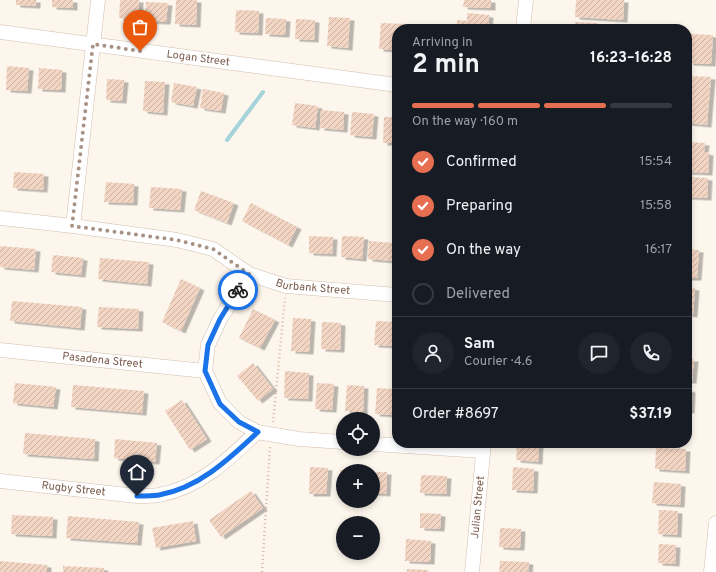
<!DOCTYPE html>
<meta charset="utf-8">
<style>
:root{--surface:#171b24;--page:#20242c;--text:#f1f3f6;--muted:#9ea1a6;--line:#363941;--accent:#e76f51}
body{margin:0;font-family:Overpass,sans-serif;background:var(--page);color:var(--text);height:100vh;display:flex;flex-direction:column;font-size:15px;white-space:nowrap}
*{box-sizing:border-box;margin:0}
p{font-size:13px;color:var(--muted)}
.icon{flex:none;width:22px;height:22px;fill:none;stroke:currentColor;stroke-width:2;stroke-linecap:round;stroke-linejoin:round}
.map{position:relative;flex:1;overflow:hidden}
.drawer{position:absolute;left:392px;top:24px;width:300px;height:424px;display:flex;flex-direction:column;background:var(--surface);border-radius:16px;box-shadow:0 2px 6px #0003}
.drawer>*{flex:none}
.tools{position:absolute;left:336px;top:412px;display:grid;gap:8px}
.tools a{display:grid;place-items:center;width:44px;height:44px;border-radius:50%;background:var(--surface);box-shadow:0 2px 6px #0003;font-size:20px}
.pin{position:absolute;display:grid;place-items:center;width:34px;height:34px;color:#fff;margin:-41px -17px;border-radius:50% 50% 50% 0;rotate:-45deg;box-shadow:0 0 4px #0007}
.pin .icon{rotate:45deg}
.courier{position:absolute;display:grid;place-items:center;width:40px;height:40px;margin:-20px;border:3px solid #1a73e8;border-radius:50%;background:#fff;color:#222;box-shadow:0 1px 5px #0007}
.head em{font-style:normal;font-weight:700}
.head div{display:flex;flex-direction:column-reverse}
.head{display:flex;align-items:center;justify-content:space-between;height:68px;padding:0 20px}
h1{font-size:26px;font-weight:700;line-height:30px}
.bar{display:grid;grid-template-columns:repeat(4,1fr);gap:6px 4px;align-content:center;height:48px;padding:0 20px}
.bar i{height:5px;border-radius:3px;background:var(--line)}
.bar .active{background:var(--accent)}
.bar p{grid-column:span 4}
.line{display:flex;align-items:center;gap:10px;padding:0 20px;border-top:1px solid var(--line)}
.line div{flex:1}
.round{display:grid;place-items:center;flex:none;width:42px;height:42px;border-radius:21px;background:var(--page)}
ol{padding:0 20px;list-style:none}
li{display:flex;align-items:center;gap:12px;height:44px}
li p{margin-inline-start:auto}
li .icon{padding:4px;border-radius:50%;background:var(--accent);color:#fff;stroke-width:4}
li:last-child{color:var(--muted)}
li i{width:22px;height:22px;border:2px solid var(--line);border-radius:50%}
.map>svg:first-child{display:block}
</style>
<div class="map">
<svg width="716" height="572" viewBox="0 0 716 572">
<defs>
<pattern id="building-hatch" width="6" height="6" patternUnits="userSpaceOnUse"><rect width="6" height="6" fill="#f3d5c3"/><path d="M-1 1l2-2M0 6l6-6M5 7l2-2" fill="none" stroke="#cab0a1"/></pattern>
<filter id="shadow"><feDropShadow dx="4.5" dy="2.5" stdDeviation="0" flood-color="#0004"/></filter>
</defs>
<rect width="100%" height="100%" fill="#fdf6ec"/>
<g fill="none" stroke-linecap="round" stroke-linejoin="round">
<path stroke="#a5d3da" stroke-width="4" d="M227 140 263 92"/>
</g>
<path fill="url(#building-hatch)" filter="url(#shadow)" d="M16 0H36V6L16 5Z
M52 0H73V8L52 7Z
M120 0H139L138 19 119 18Z
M176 0H197L196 25 175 24Z
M464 0H491V8L463 7Z
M576 0H624L623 20 575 17Z
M146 2 168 3 166 22 145 21Z
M236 10 259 11 258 33 235 32Z
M467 13 489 15 488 29H457V20L467 21Z
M329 17 350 18 348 48 327 46Z
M266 18 286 19 285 35 265 34Z
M296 19 315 20 314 40 295 39Z
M575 22 598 23V29H575Z
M381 23 405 24V29H397V50L379 49Z
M691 34 713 35 711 64 689 63Z
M7 66 29 68 27 91 6 90Z
M39 68 62 70 61 90 38 89Z
M688 76 711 77 707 125 687 123Z
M107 79 124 80 122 101 106 100Z
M145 81 165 82 163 113 143 111Z
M174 83 197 87 193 106 171 102Z
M203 89 224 93 221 111 200 108Z
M295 103 318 106 315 128 292 125Z
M321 110 344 112 343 130 320 128Z
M352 112 374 114 372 137 350 135Z
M384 117H397V143H383Z
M687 142 705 143 704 152 709 153 708 173 687 172Z
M14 172 44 174 43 190 13 188Z
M687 177 708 178 707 198 687 197Z
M106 182 134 184 133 203 104 202Z
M151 187 182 189 180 210 149 208Z
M201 191 234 203 227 223 194 210Z
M251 203 297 227 288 245 242 221Z
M309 236 333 237 332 254 309 253Z
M342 236 364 237 362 259 341 257Z
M369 241 394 243 393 261 368 259Z
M0 246 36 249 34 270 0 267Z
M687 249 699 250 697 278H687Z
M53 255 83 258 81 275 51 272Z
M100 258 149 262 147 284 98 279Z
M181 279 200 288 181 331 162 322Z
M687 287 695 288 693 315 687 314Z
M12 301 82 307 80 328 10 321Z
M99 307 139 309 138 329 97 327Z
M253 309 275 320 260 348 239 338Z
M293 318 311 319 309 352 291 351Z
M376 321 397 322V346L374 345Z
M322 322 341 323 340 350 321 349Z
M687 359H694L692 381H687Z
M253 363 273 389 258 401 237 376Z
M285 371 309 373 308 399 284 398Z
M15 383 56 387 53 407 13 403Z
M317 383 334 384 332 410 315 409Z
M73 385 144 391 142 413 71 407Z
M347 385 364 386 363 412 345 411Z
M377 388 394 389 393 415 375 414Z
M687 389 691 390 690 411H687Z
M182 400 207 439 190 450 165 411Z
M25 433 95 439 94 459 23 454Z
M115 439 157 443 155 462 114 458Z
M517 443H539L538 462 516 460Z
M656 448 686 449 685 471 655 469Z
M310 467 328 468 326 494H309Z
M513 467 534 469 533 491 512 490Z
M340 470H343V489H339Z
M373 472H387L386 494 373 493Z
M421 475 447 476 446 494 420 493Z
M654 482 681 484 680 505 652 503Z
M251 491 263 508 221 537 209 520Z
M659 510 678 511 677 535 658 534Z
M420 513 441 514 440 529 420 528Z
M12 515 53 517 52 536 11 534Z
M68 516 139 522 137 543 66 538Z
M193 521 196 541 156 548 152 528Z
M500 528 521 529 520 548 499 547Z
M406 539 431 541 430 562 405 561Z
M659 544 676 545 675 564 658 563Z
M0 561 47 565V572H0Z
M500 561 529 562 528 572H499Z
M63 566 104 568 103 572H63Z
M407 569 428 570V572H407Z"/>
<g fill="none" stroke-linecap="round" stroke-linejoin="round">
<defs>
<g id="minor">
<path d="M523 29 526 0"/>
<path id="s1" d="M0 32 397 85"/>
<path id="s2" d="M0 218 73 226 177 240 213 249 249 274 286 286 397 295"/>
<path d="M73 226 98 0"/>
<path d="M249 274 220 319 208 345 205 371 220 403 239 422 257 432"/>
<path id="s3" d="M0 350 205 371"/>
<path d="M373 444 483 451"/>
<path id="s4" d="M0 481 137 496C144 496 152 496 159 495 199 488 229 459 257 432L299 439 343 442"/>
<path id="s5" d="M472 572 484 443"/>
<path d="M711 572 716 523"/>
</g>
</defs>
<use href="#minor" stroke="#d1beb0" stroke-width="15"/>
<path stroke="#d9b8a5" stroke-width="2.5" stroke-dasharray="1 3" stroke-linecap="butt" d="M273 422 285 298
M262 572 270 447"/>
<use href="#minor" stroke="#fff" stroke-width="14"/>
</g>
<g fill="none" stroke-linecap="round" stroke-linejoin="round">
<path stroke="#a89285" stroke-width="4" stroke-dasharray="0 7.2" d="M140 51 93 44 72 226 177 240 213 249 249 274 238 290"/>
<path stroke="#1a73e8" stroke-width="5" d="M137 496C144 496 152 496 159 495 199 488 229 459 258 432L239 422 220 404 205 371 208 345 220 319 238 290"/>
</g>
<g text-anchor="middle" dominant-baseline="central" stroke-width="3.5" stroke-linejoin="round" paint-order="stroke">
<g font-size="11" fill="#7a5c4d" stroke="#fffaf3">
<text stroke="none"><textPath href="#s1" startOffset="200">Logan Street</textPath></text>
<text stroke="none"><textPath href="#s2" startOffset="325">Burbank Street</textPath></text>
<text stroke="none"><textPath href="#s3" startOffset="103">Pasadena Street</textPath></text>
<text stroke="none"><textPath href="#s4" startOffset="74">Rugby Street</textPath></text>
<text stroke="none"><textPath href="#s5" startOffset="65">Julian Street</textPath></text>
</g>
</g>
</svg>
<div class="tools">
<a><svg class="icon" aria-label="locate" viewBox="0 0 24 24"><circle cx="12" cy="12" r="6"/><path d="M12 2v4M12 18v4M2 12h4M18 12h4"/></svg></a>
<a>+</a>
<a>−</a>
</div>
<div class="pin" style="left:140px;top:51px;background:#ea580c"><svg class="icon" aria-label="bag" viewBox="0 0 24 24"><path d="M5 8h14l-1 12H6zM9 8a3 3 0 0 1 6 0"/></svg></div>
<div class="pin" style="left:137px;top:496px;background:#1f2937"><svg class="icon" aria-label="home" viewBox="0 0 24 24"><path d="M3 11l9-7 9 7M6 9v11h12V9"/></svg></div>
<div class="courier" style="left:238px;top:290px"><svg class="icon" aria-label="bike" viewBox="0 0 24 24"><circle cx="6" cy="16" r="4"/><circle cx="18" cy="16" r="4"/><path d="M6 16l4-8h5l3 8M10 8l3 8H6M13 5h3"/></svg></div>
<section class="drawer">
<div class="head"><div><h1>2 min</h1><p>Arriving in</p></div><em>16:23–16:28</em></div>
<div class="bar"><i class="active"></i><i class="active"></i><i class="active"></i><i></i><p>On the way · 160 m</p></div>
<ol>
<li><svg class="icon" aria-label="check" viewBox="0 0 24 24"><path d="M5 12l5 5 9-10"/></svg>Confirmed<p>15:54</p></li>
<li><svg class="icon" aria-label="check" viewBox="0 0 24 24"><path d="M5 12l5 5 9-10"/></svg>Preparing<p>15:58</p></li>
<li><svg class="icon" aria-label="check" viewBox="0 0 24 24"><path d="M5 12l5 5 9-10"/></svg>On the way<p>16:17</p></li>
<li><i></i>Delivered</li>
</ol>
<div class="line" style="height:72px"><a class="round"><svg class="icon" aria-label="person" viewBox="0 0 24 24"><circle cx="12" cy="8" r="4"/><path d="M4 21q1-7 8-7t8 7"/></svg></a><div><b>Sam</b><p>Courier · 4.6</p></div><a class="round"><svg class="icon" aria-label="chat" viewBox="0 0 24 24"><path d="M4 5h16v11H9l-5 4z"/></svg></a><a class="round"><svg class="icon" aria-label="phone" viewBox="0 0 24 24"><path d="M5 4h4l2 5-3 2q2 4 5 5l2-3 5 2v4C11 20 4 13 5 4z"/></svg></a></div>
<div class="line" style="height:52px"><div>Order #8697</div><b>$37.19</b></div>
</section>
</div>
